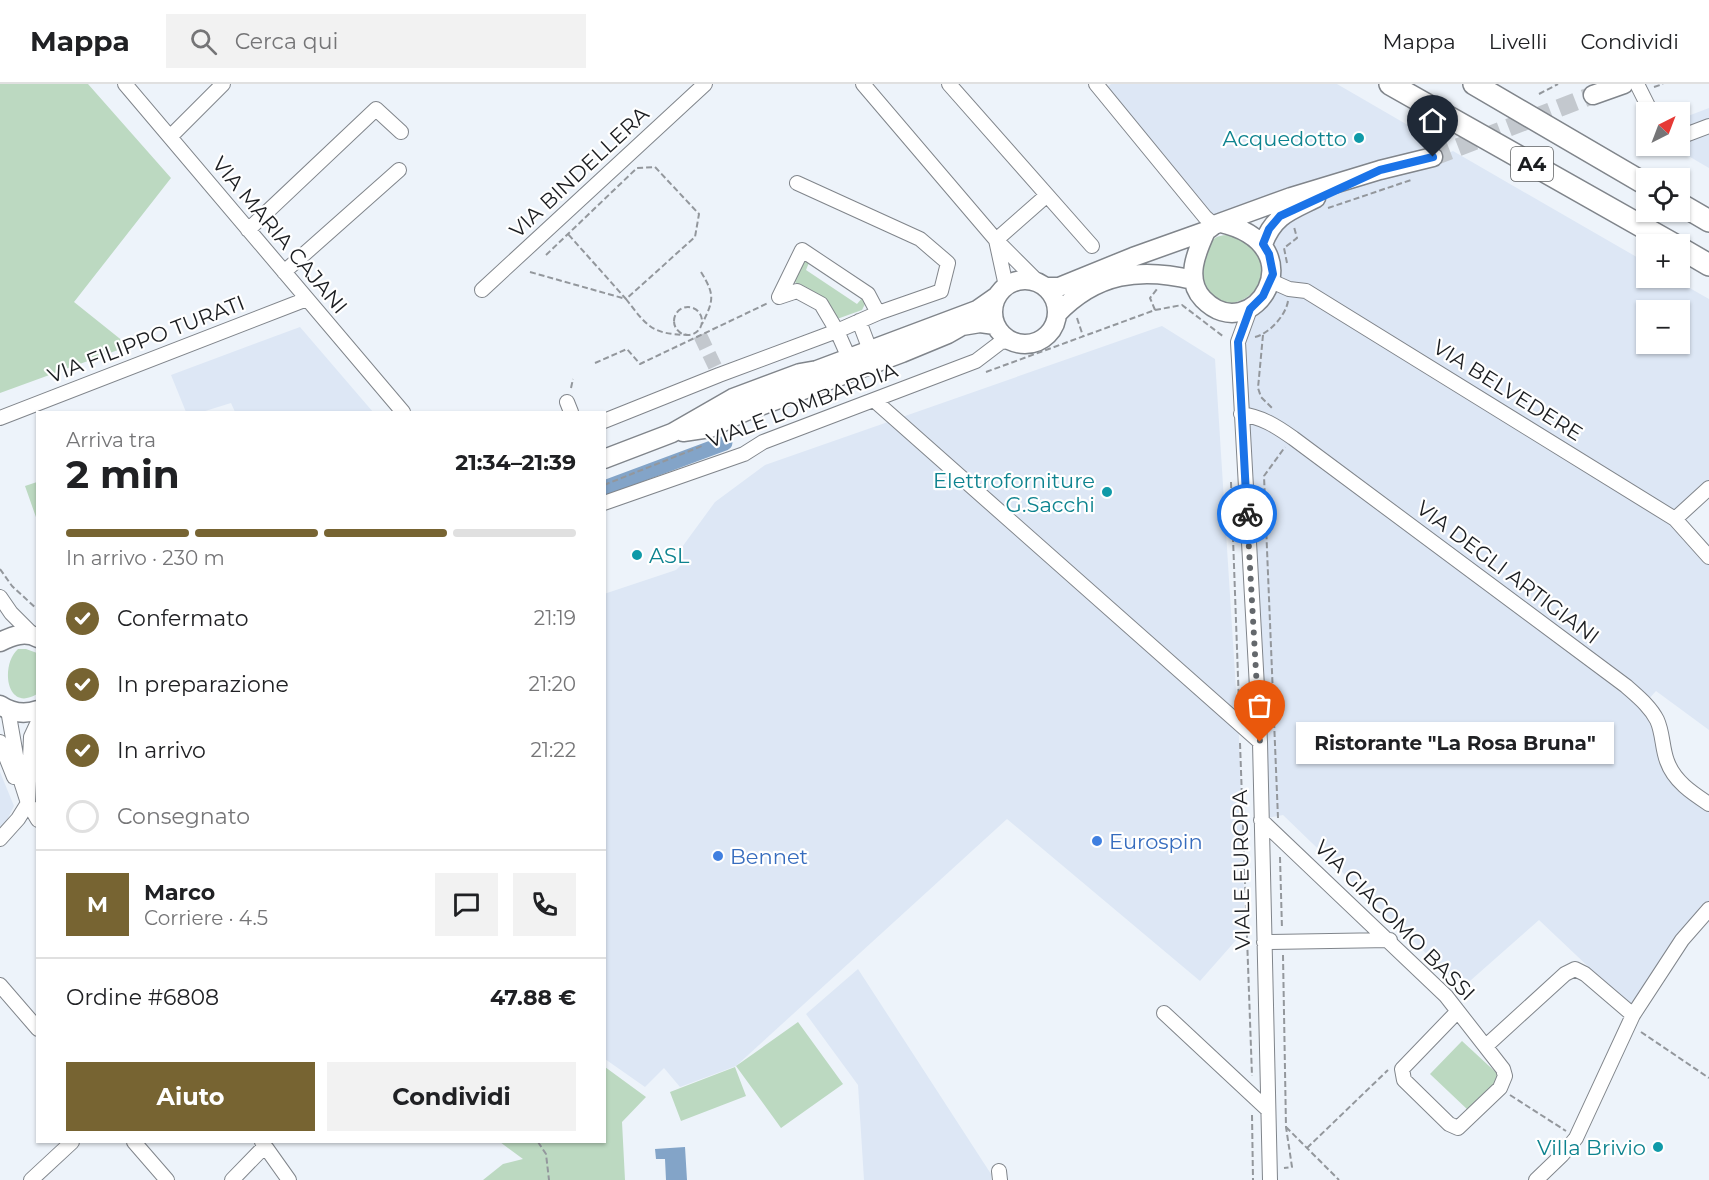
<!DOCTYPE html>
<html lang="it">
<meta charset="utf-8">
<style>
:root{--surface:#fff;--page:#f2f2f2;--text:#202124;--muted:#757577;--line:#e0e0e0;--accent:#776432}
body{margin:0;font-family:Montserrat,sans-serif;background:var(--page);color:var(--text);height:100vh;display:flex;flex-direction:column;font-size:22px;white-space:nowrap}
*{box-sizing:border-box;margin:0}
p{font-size:20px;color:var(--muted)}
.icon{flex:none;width:33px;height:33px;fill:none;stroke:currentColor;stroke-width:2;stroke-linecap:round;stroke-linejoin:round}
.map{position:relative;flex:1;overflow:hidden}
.side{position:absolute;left:36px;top:327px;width:570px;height:732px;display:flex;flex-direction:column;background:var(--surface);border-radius:0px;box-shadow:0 2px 4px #0004}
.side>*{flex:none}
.needle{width:39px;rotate:42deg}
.controls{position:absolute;left:1636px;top:18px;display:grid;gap:12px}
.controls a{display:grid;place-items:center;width:54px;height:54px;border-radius:0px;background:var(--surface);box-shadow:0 2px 4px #0004;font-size:30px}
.pin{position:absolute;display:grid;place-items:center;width:51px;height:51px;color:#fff;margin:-62px -26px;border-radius:50% 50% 50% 0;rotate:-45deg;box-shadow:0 0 6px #0007}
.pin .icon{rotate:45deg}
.courier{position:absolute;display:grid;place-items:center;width:60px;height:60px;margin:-30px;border:4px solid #1a73e8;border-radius:50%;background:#fff;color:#222;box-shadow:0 2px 8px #0007}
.bubble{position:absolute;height:42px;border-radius:0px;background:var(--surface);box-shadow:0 2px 4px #0004;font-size:20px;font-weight:700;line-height:42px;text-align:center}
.head em{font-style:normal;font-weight:700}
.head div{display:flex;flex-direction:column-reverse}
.head{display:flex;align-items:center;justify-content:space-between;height:102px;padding:0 30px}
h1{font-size:39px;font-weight:700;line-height:45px}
.bar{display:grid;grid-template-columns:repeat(4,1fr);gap:9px 6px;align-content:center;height:72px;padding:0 30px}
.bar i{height:8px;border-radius:4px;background:var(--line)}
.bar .active{background:var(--accent)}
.bar p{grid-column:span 4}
.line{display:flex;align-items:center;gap:15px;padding:0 30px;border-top:2px solid var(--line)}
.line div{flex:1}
.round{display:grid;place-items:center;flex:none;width:63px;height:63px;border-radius:0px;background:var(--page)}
ol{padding:0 30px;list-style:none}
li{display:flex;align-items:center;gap:18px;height:66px}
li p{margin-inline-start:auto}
li .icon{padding:6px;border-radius:50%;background:var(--accent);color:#fff;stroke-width:4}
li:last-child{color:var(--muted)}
li i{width:33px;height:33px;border:3px solid var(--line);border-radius:50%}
.primary-button{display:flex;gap:12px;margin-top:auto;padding:12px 30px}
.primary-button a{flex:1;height:69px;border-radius:0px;background:var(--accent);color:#fff;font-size:24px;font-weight:700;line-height:69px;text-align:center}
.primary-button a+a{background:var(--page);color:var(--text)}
header{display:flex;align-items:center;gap:36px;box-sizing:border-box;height:84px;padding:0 30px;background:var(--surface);border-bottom:2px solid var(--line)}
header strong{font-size:28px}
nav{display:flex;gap:33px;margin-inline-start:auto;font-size:21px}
.search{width:420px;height:54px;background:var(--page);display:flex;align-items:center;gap:15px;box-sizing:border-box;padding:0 21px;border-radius:0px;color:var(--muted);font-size:22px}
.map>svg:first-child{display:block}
</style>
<header>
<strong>Mappa</strong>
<div class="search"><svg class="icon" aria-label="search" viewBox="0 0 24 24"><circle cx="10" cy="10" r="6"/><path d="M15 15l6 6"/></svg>Cerca qui</div>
<nav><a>Mappa</a><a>Livelli</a><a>Condividi</a></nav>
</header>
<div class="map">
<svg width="1709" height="1096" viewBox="0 0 1709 1096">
<rect width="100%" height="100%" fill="#edf3fa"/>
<path fill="#dde7f5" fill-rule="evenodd" d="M1111 0H1337L1449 65 1214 137 1106 4Z
M1709 24V84L1685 70 1680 55V35Z
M1453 67 1647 179V194H1672L1709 215V412L1681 439 1709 471V646L1656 607 1646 618 1669 677 1709 720V821L1633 925 1539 836 1462 904 1283 731 1263 735 1240 259 1251 226 1265 213V159L1281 134 1380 89 1432 76ZM1647 226H1680V260H1647Z
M1162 242 1215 275 1239 653 1245 846 1200 897 1007 735 736 982 680 1003 664 984 645 1003 605 975 604 510 676 486 685 477 677 470 715 418 765 381Z
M300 243 373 328H235L231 319 202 328H186L171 291Z
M0 688 14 722 7 736 0 743Z
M858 885 991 1090V1096H864L858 1001 806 930Z"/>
<path fill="#bcd9c1" d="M0 0H88L171 94 74 218 129 262 0 309Z
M1231 151C1242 156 1255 163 1260 175 1271 199 1247 220 1225 220 1219 217 1211 212 1207 205 1199 192 1202 168 1213 156 1218 151 1224 151 1231 151Z
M805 175 810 176 806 186 857 220 863 213 865 220 862 226 837 235 830 230 825 214 796 199 793 196Z
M37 398H38L37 436 25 402Z
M18 565H26L37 569V610C6 629 0 581 18 565Z
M798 938 843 1000 781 1044 736 982Z
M1462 957 1501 993 1469 1027 1430 990Z
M605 983 646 1013 622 1038 625 1096H483L503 1080 523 1075 500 1058H604Z
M735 983 746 1012 681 1037 670 1008Z"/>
<path fill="#83a4c8" d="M685 1063 687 1096H666L665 1075H656L655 1065Z"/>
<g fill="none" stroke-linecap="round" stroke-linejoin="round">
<path stroke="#83a4c8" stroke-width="15" d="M604 404 725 359"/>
<path stroke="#c3c8ce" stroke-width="14" stroke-dasharray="14 7" stroke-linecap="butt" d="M700 251 719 291"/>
<path stroke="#c3c8ce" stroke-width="18" stroke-dasharray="18 9" stroke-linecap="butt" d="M1433 73 1593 11"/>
<defs>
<path id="minor" d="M125 0 403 328
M863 0 996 156 1039 199
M949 0 1092 162
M1096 0 1205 133 1214 141
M1637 0 1651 28
M170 53 223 0
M1680 53 1709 42
M797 99 920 155 948 179 941 207 878 229 837 247 849 274 857 275
M248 146 376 25 401 48
M996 156 1046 112
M996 156 1006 202
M284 188 399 86
M1271 197 1289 205 1306 207 1675 435 1709 473
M482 206 705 0
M1250 225 1238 258 1260 658 1270 1096
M859 237 870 266
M875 317 1260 658
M567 318 571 328
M1241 330C1262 333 1276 342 1293 354L1626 602C1637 612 1650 622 1657 636 1663 649 1662 664 1667 677 1674 697 1692 709 1709 720
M0 334 307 215
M604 337 719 291 837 247 821 220 797 207 779 213 802 166 868 210 878 229
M604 419 744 370 763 358 976 277 1001 258 1010 257
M1675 435 1709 404
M0 513 11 529 33 551
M8 626 20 694 28 719 38 736
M0 658 14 693
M1261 736 1446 912 1503 985 1505 992 1500 1004 1458 1044 1449 1040 1404 996 1402 985 1457 928
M0 755 18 735 28 719 31 653 38 638
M1264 858 1390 856
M0 901 38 945
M1164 929 1268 1026
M1486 962 1565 890 1575 885 1585 890 1633 931
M134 1058 167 1096
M262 1058 289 1096
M999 1087 1000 1096
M31 1096 72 1058
M232 1096 265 1062
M1536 1096 1562 1071 1576 1054 1633 931 1682 856 1709 825"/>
<path id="major" d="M1593 11 1624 0
M1206 147C1197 167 1184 195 1203 215 1252 266 1319 162 1221 139
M1263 160C1274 131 1290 127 1316 114
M993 228a32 32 0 1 1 64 0a32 32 0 1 1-64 0Z
M1045 203H1059L1133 173 1206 147 1214 141 1291 113 1380 86 1433 73
M1057 230C1096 189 1140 183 1193 196
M683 348 710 344 744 328 902 269 948 250 962 242 980 239 995 241
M604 375 672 349 733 314 800 289 817 286 977 226 997 212
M0 558C12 552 25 547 38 554
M0 621C12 629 24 631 38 626"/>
<path id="highway" d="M1390 0 1673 160
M1474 0 1647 101
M1680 120 1709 137
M1680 164 1709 181"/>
</defs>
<use href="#minor" stroke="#80858b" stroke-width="16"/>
<use href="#major" stroke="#80858b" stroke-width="21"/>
<use href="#highway" stroke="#80858b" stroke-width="24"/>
<path stroke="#93979c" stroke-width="2" stroke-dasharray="6 3" stroke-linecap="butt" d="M1654 3 1663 0
M1539 10 1558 0
M1328 124 1411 96
M546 171 637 84 655 83 699 130 695 153 626 215C647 242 651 250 687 251
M1287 179 1284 164 1297 154 1294 143
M530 188 626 215 568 150
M701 188C715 211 714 216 702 240
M674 237a14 14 0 1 1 28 0a14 14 0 1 1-28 0Z
M1155 226 1150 214 1157 205
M1077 234 1083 252
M1263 251 1258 304 1261 313 1272 324
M1255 253C1269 250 1286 231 1288 217
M595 279 627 265 640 280 768 219
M986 288 1155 226 1182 221 1224 253
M571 304 573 295
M1231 398 1239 620
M604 401 702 362
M0 485 12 502 38 526
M1240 659 1252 992
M1278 734 1264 392 1285 363
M1280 773 1282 845
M1283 871 1286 1043 1292 1083 1284 1084
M1641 948 1709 994
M1510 1011 1566 1047
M1252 1031 1253 1096
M1286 1043 1339 1096
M538 1058 546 1070 549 1096
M1307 1064 1388 986"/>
<use href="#minor" stroke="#fff" stroke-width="14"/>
<use href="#major" stroke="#fff" stroke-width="18"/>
<use href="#highway" stroke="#fff" stroke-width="21"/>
</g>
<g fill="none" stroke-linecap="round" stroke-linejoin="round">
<path stroke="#64686c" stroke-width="6" stroke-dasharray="0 10.8" d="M1247 430 1260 658"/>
<path stroke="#1a73e8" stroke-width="8" d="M1247 430 1238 258 1250 225 1263 212 1273 190 1269 170 1263 160 1269 145 1280 132 1380 86 1433 73"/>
</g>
<g fill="#0f9aa8" stroke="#fff" stroke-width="2">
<circle cx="1359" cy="54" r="6"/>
<circle cx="1107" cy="408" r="6"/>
<circle cx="637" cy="471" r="6"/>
<circle cx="1658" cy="1063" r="6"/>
</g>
<g fill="#3f7fe0" stroke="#fff" stroke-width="2">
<circle cx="1097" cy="757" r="6"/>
<circle cx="718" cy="772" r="6"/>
</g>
<g text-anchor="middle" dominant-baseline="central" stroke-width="4.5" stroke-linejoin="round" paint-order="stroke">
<rect fill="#fff" stroke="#5f6163" stroke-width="1.5" x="1511" y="63" width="42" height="34" rx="4.5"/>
<g font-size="20" font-weight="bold" fill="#1b1d20">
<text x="1532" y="80">A4</text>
</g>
<g font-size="21" fill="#0d838f" stroke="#fff" text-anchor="end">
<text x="1347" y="54">Acquedotto</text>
<text x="1095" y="396">Elettroforniture<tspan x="1095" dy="24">G.Sacchi</tspan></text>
<text x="649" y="471" text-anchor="start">ASL</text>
<text x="1646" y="1063">Villa Brivio</text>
</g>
<g font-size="21" fill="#1b1d20" stroke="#fff">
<text transform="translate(579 88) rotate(-43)">VIA BINDELLERA</text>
<text transform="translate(280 151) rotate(50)">VIA MARIA CAJANI</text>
<text transform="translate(146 255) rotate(-21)">VIA FILIPPO TURATI</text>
<text transform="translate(1508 306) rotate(32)">VIA BELVEDERE</text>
<text transform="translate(802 321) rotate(-21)">VIALE LOMBARDIA</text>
<text transform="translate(1508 488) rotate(37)">VIA DEGLI ARTIGIANI</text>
<text transform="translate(1241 786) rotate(-91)">VIALE EUROPA</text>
<text transform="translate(1395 836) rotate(45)">VIA GIACOMO BASSI</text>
</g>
<g font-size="21" fill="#366cbe" stroke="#fff" text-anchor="start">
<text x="1109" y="757">Eurospin</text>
<text x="730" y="772">Bennet</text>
</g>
</g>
</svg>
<div class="controls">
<a><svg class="needle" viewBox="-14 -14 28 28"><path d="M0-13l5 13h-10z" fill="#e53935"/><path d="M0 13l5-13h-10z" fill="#757577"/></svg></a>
<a><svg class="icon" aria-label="locate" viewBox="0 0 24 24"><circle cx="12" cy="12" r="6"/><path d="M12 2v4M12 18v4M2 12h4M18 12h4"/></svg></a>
<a>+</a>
<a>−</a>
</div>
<div class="pin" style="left:1260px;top:658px;background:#ea580c"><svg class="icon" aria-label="bag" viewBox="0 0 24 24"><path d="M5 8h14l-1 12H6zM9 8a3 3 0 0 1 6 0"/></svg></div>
<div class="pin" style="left:1433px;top:73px;background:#1f2937"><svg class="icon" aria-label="home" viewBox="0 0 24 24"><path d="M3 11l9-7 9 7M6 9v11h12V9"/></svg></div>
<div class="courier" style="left:1247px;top:430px"><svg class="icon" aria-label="bike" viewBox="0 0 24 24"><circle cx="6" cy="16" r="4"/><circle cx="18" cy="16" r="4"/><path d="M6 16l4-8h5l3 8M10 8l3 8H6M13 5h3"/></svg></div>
<div class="bubble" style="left:1296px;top:638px;width:318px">Ristorante &quot;La Rosa Bruna&quot;</div>
<section class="side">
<div class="head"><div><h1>2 min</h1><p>Arriva tra</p></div><em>21:34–21:39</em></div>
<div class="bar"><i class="active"></i><i class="active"></i><i class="active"></i><i></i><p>In arrivo · 230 m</p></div>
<ol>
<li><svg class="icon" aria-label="check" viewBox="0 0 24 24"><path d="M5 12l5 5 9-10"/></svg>Confermato<p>21:19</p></li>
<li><svg class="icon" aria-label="check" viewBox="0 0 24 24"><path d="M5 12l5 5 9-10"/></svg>In preparazione<p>21:20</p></li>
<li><svg class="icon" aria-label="check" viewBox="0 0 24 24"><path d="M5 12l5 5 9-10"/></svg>In arrivo<p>21:22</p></li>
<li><i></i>Consegnato</li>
</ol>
<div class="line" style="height:108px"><b class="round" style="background:var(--accent);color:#fff">M</b><div><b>Marco</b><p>Corriere · 4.5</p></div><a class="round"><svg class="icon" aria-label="chat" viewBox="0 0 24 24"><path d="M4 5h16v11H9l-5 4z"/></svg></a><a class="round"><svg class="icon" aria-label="phone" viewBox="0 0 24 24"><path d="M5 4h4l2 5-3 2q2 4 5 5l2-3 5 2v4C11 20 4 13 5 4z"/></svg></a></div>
<div class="line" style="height:78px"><div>Ordine #6808</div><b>47.88 €</b></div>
<div class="primary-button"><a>Aiuto</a><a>Condividi</a></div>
</section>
</div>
